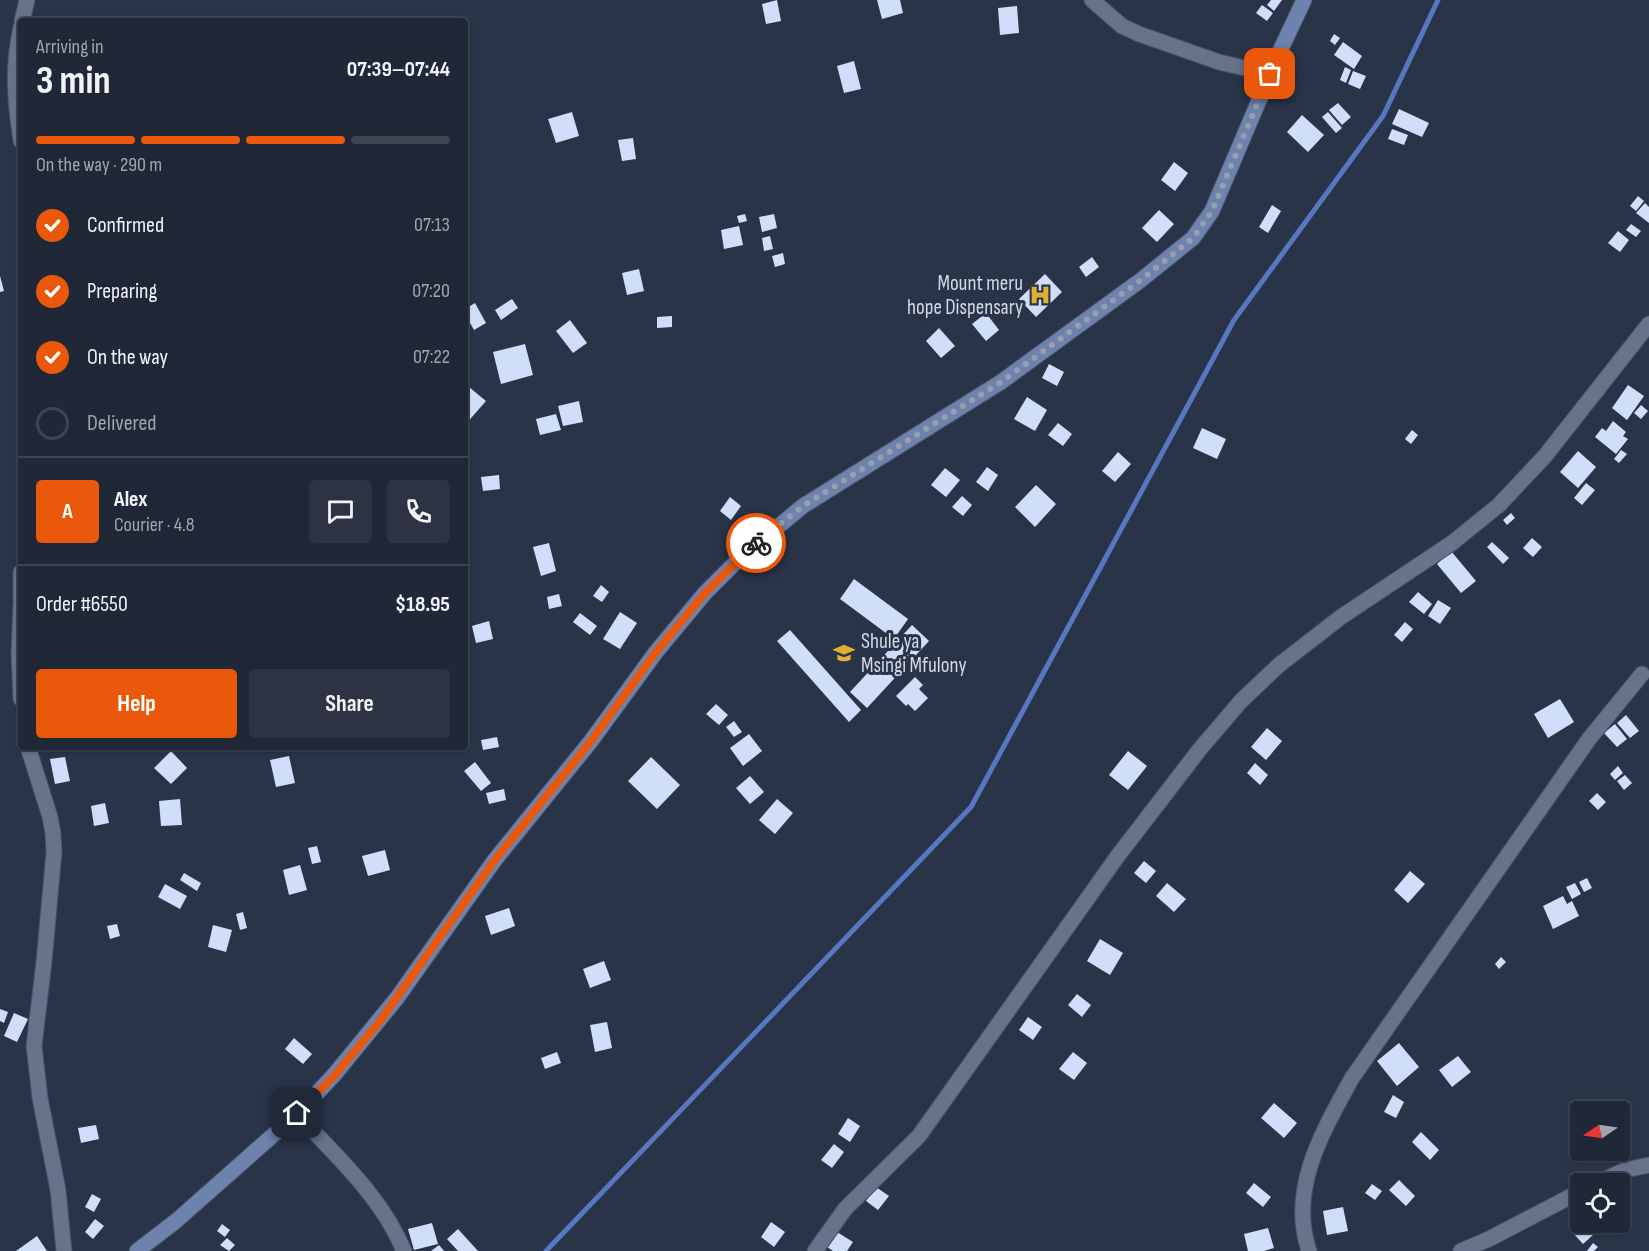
<!DOCTYPE html>
<meta charset="utf-8">
<style>
:root{--surface:#202737;--page:#2d3342;--text:#f1f3f6;--muted:#a2a5ad;--line:#3d4452;--accent:#ea580c}
body{margin:0;font-family:"Sofia Sans Condensed",sans-serif;background:var(--page);color:var(--text);height:100vh;display:flex;flex-direction:column;font-size:22px;white-space:nowrap}
*{box-sizing:border-box;margin:0}
p{font-size:20px;color:var(--muted)}
.icon{flex:none;width:33px;height:33px;fill:none;stroke:currentColor;stroke-width:2;stroke-linecap:round;stroke-linejoin:round}
.map{position:relative;flex:1;overflow:hidden}
.panel{position:absolute;left:18px;top:18px;width:450px;height:732px;display:flex;flex-direction:column;background:var(--surface);border-radius:6px;box-shadow:0 2px 4px #0004,0 0 0 2px var(--line)}
.panel>*{flex:none}
.needle{width:39px;rotate:257deg}
.buttons{position:absolute;left:1570px;top:1101px;display:grid;gap:12px}
.buttons a{display:grid;place-items:center;width:60px;height:60px;border-radius:6px;background:var(--surface);box-shadow:0 2px 4px #0004,0 0 0 2px var(--line);font-size:30px}
.pin{position:absolute;display:grid;place-items:center;width:51px;height:51px;color:#fff;margin:-26px;border-radius:12px;box-shadow:0 3px 9px #0006}
.courier{position:absolute;display:grid;place-items:center;width:60px;height:60px;margin:-30px;border:4px solid #ea580c;border-radius:50%;background:#fff;color:#222;box-shadow:0 2px 8px #0007}
.headline em{font-style:normal;font-weight:700}
.headline div{display:flex;flex-direction:column-reverse}
.headline{display:flex;align-items:center;justify-content:space-between;height:102px;padding:0 18px}
h1{font-size:39px;font-weight:700;line-height:45px}
.bar{display:grid;grid-template-columns:repeat(4,1fr);gap:9px 6px;align-content:center;height:72px;padding:0 18px}
.bar i{height:8px;border-radius:4px;background:var(--line)}
.bar .current{background:var(--accent)}
.bar p{grid-column:span 4}
.line{display:flex;align-items:center;gap:15px;padding:0 18px;border-top:2px solid var(--line)}
.line div{flex:1}
.round{display:grid;place-items:center;flex:none;width:63px;height:63px;border-radius:6px;background:var(--page)}
ol{padding:0 18px;list-style:none}
li{display:flex;align-items:center;gap:18px;height:66px}
li p{margin-inline-start:auto}
li .icon{padding:6px;border-radius:50%;background:var(--accent);color:#fff;stroke-width:4}
li:last-child{color:var(--muted)}
li i{width:33px;height:33px;border:3px solid var(--line);border-radius:50%}
.primary-button{display:flex;gap:12px;margin-top:auto;padding:12px 18px}
.primary-button a{flex:1;height:69px;border-radius:6px;background:var(--accent);color:#fff;font-size:24px;font-weight:700;line-height:69px;text-align:center}
.primary-button a+a{background:var(--page);color:var(--text)}
.map>svg:first-child{display:block}
</style>
<div class="map">
<svg width="1649" height="1251" viewBox="0 0 1649 1251">
<rect width="100%" height="100%" fill="#2a3449"/>
<g fill="none" stroke-linecap="round" stroke-linejoin="round">
<path stroke="#5777c1" stroke-width="5" d="M546 1251 971 807 1234 320 1383 116 1438 0"/>
</g>
<path fill="#d1def9" d="M777 0 781 21 766 24 762 4Z
M877 0H900L903 13 882 19Z
M1271 0H1282L1274 11 1267 5Z
M1262 5 1273 13 1267 21 1256 13Z
M1017 6 1019 33 1000 35 998 8Z
M136 16 138 21H119V20Z
M196 17 197 21H176V20Z
M1334 34 1340 38 1335 45 1330 41Z
M1343 42 1362 56 1354 69 1334 55Z
M854 61 861 89 844 93 837 66Z
M1345 67 1351 70 1346 83 1340 80Z
M1353 71 1366 76 1360 89 1348 84Z
M1338 103 1351 117 1342 125 1329 110Z
M1399 109 1429 123 1422 137 1392 124Z
M572 112 579 136 556 143 548 119Z
M1328 112 1342 128 1336 133 1322 117Z
M1302 115 1324 135 1308 152 1287 132Z
M1392 129 1408 135 1404 145 1388 139Z
M633 138 636 159 622 161 618 140Z
M1174 162 1188 173 1175 191 1161 180Z
M1638 196 1644 201 1636 211 1630 206Z
M1645 203 1649 207V223L1636 213Z
M1272 205 1281 211 1268 233 1259 227Z
M1159 210 1174 224 1157 242 1142 228Z
M745 214 747 221 739 223 737 216Z
M774 214 777 228 762 232 759 217Z
M1631 224 1641 231 1636 237 1626 230Z
M739 226 743 245 724 249 721 230Z
M1618 231 1629 240 1620 252 1608 243Z
M770 236 773 249 764 251 762 238Z
M783 253 785 264 775 267 772 256Z
M1092 257 1099 267 1086 277 1079 267Z
M639 269 644 291 627 295 622 273Z
M1045 274 1062 292 1036 317 1019 299Z
M0 276 4 291 0 292Z
M512 299 518 308 501 320 495 310Z
M475 303 486 323 474 330 465 314V309Z
M986 313 999 330 986 341 972 324Z
M672 316V327L657 328V317Z
M570 320 587 343 573 353 556 331Z
M939 328 955 346 941 358 926 341Z
M525 344 533 375 501 384 493 352Z
M1049 364 1064 372 1057 386 1042 378Z
M1628 385 1644 396 1627 420 1612 408Z
M469 387 486 401 465 425V392Z
M1027 397 1047 410 1035 431 1014 419Z
M579 401 583 422 563 426 558 406Z
M1641 405 1648 411 1641 419 1634 413Z
M556 414 561 430 540 435 536 419Z
M1613 421 1626 432 1623 436 1628 439 1616 454 1595 437 1602 428 1606 431Z
M1058 423 1072 434 1063 446 1048 435Z
M1202 428 1226 439 1217 459 1193 448Z
M1412 430 1418 435 1411 444 1405 439Z
M1621 450 1627 454 1619 463 1614 459Z
M1578 451 1596 467 1578 488 1560 472Z
M1118 452 1131 464 1115 482 1102 471Z
M987 467 998 475 988 491 976 482Z
M945 468 960 480 946 497 931 485Z
M499 475 500 489 483 491 481 477Z
M1586 483 1595 490 1582 505 1574 498Z
M1036 485 1056 504 1035 527 1015 507Z
M962 496 972 505 963 516 952 507Z
M730 497 741 506 731 520 720 511Z
M1511 513 1515 518 1507 525 1503 520Z
M1532 538 1542 547 1533 557 1523 548Z
M1492 542 1509 558 1503 564 1487 547Z
M549 543 556 571 541 576 533 547Z
M1451 551 1476 581 1461 593 1437 564Z
M854 579 908 619 894 639 840 599Z
M601 585 609 592 602 602 593 596Z
M1418 592 1432 604 1424 614 1409 602Z
M559 594 562 606 549 609 547 597Z
M1438 600 1451 608 1440 624 1428 616Z
M620 612 637 623 620 649 603 639Z
M580 613 597 626 590 635 573 622Z
M489 621 493 639 476 643 472 626Z
M1405 622 1413 629 1402 642 1394 635Z
M912 625 929 641 867 708 850 692Z
M790 630 861 710 849 722 777 641Z
M915 677 923 685 919 689 928 698 915 711 908 704 906 706 896 696Z
M1560 699 1574 722 1548 738 1534 714Z
M716 704 728 715 719 725 706 714Z
M1626 715 1639 731 1630 738 1617 723Z
M734 721 742 732 734 737 726 727Z
M1615 724 1627 739 1617 747 1604 733Z
M1267 728 1282 741 1266 760 1251 747Z
M749 734 762 751 743 766 730 748Z
M497 737 499 747 483 750 481 740Z
M171 751 187 768 171 784 154 768Z
M1128 751 1147 766 1128 790 1109 775Z
M289 756 295 783 276 787 270 760Z
M65 757 70 781 55 784 50 759Z
M651 757 680 785 657 809 628 781Z
M475 762 491 783 481 791 464 771Z
M1255 763 1268 775 1260 785 1247 773Z
M1618 766 1623 773 1615 780 1610 774Z
M1625 775 1632 783 1624 790 1617 781Z
M750 776 764 792 750 804 736 788Z
M504 789 506 800 489 804 486 793Z
M1597 793 1606 802 1598 810 1589 801Z
M180 799 182 825 161 826 159 801Z
M777 799 793 813 775 834 759 820Z
M105 803 109 823 94 826 91 806Z
M317 846 321 862 312 864 308 848Z
M385 850 390 870 368 876 362 856Z
M1144 861 1156 871 1146 883 1134 873Z
M300 865 307 890 289 895 283 870Z
M1410 871 1425 884 1408 903 1394 890Z
M184 873 201 883 197 891 180 880Z
M1587 878 1592 888 1584 892 1579 882Z
M1167 883 1186 899 1174 912 1156 896Z
M1575 883 1581 894 1572 899 1566 887Z
M165 884 187 896 180 909 158 897Z
M1563 896 1567 904 1572 901 1579 916 1553 929 1543 906Z
M509 908 515 926 491 935 485 916Z
M243 912 247 928 240 930 236 914Z
M117 924 120 936 110 939 107 926Z
M213 925 232 930 226 952 208 947Z
M1100 939 1123 953 1110 975 1087 961Z
M1501 957 1506 962 1499 969 1495 964Z
M604 961 611 980 590 988 583 969Z
M1077 994 1091 1005 1082 1017 1068 1005Z
M0 1009 8 1012 4 1023 0 1021Z
M14 1013 28 1019 17 1042 4 1036Z
M1028 1017 1042 1027 1033 1040 1019 1030Z
M607 1022 612 1048 595 1052 590 1025Z
M294 1038 312 1054 303 1064 285 1049Z
M1399 1043 1419 1067 1397 1086 1377 1061Z
M557 1052 561 1063 545 1069 541 1058Z
M1073 1052 1087 1063 1074 1080 1059 1069Z
M1458 1056 1471 1072 1452 1087 1439 1070Z
M1393 1095 1404 1102 1396 1118 1384 1112Z
M1274 1103 1297 1123 1284 1138 1261 1118Z
M848 1118 860 1126 850 1142 838 1134Z
M96 1125 99 1139 81 1143 78 1128Z
M1421 1132 1439 1150 1430 1160 1412 1142Z
M834 1144 844 1152 832 1168 821 1160Z
M1399 1180 1415 1196 1406 1206 1389 1190Z
M1254 1183 1271 1197 1263 1207 1246 1193Z
M1372 1184 1382 1191 1375 1200 1365 1193Z
M876 1187 889 1196 878 1210 866 1201Z
M92 1194 101 1199 94 1212 85 1207Z
M1343 1207 1348 1231 1327 1235 1323 1211Z
M95 1219 104 1226 93 1239 85 1232Z
M771 1222 785 1232 774 1247 761 1237Z
M432 1223 438 1244 414 1250 408 1229Z
M222 1224 230 1230 225 1237 217 1231Z
M1583 1226 1593 1235 1583 1244 1574 1234Z
M1268 1228 1274 1248 1264 1251H1248L1244 1234Z
M458 1229 478 1251H458L447 1239Z
M837 1232 853 1242 847 1251H833L827 1247Z
M37 1236 47 1251H16Z
M227 1238 235 1245 229 1251 220 1245Z
M1593 1243 1598 1247 1594 1251H1587Z
M439 1245 444 1251H431Z"/>
<g fill="none" stroke-linecap="round" stroke-linejoin="round">
<defs>
<path id="street" d="M1092 0 1122 26 1139 34 1219 62 1270 74
M22 21 27 0
M21 27C12 68 15 100 21 141
M21 572V600
M21 604 19 653 21 699
M28 747 50 817 53 833 54 852 44 962 34 1046 40 1098 58 1190 64 1251
M297 1114C336 1156 382 1197 404 1251
M1595 1184 1625 1170 1649 1165
M815 1251 845 1209 919 1136 1117 857 1200 749 1241 701 1279 665 1341 617 1452 543 1499 505 1545 456 1649 324
M1309 1251C1288 1189 1323 1131 1352 1078L1589 739 1642 674
M1461 1251 1489 1239 1581 1191"/>
<path id="secondary" d="M137 1251 176 1221 297 1114 334 1075 397 998 494 861 591 741 656 652 705 593 739 559 803 506 1001 382 1141 280 1193 238 1212 211 1280 51 1304 0"/>
</defs>
<use href="#street" stroke="#485062" stroke-width="17"/>
<use href="#secondary" stroke="#485062" stroke-width="17"/>
<use href="#street" stroke="#67738b" stroke-width="15"/>
<use href="#secondary" stroke="#6e82ae" stroke-width="15"/>
</g>
<g fill="none" stroke-linecap="round" stroke-linejoin="round">
<path stroke="#979faf" stroke-width="6" stroke-dasharray="0 10.8" d="M756 543 803 506 1001 382 1141 280 1193 238 1212 211 1270 74"/>
<path stroke="#ea580c" stroke-width="8" d="M297 1113 334 1076 380 1021 494 861 591 741 656 652 705 593 756 543"/>
</g>
<defs>
<symbol id="hospital-bare" viewBox="-9 -9 18 18"><path d="M-5-5h3v3.5h4V-5h3V5h-3V1.5h-4V5h-3Z" fill="#e1af34" stroke="#2a3449" stroke-width="2.5" paint-order="stroke"/></symbol>
<symbol id="school-bare" viewBox="-9 -9 18 18"><path d="M0-5L7-2L0 1L-7-2ZM-4 1L0 2.5L4 1V4Q0 6-4 4Z" fill="#e1af34" stroke="#2a3449" stroke-width="2.5" paint-order="stroke"/></symbol>
</defs>
<g fill-rule="evenodd">
<use href="#hospital-bare" x="1025" y="280" width="30" height="30"/>
<use href="#school-bare" x="829" y="638" width="30" height="30"/>
</g>
<g text-anchor="middle" dominant-baseline="central" stroke-width="6" stroke-linejoin="round" paint-order="stroke">
<g font-size="21" fill="#d2d8e6" stroke="#2a3449" text-anchor="end">
<text x="1023" y="283">Mount meru<tspan x="1023" dy="24">hope Dispensary</tspan></text>
<text x="861" y="641" text-anchor="start">Shule ya<tspan x="861" dy="24">Msingi Mfulony</tspan></text>
</g>
</g>
</svg>
<div class="buttons">
<a><svg class="needle" viewBox="-14 -14 28 28"><path d="M0-13l5 13h-10z" fill="#e53935"/><path d="M0 13l5-13h-10z" fill="#a2a5ad"/></svg></a>
<a><svg class="icon" aria-label="locate" viewBox="0 0 24 24"><circle cx="12" cy="12" r="6"/><path d="M12 2v4M12 18v4M2 12h4M18 12h4"/></svg></a>
</div>
<div class="pin" style="left:1270px;top:74px;background:#ea580c"><svg class="icon" aria-label="bag" viewBox="0 0 24 24"><path d="M5 8h14l-1 12H6zM9 8a3 3 0 0 1 6 0"/></svg></div>
<div class="pin" style="left:297px;top:1113px;background:#1f2937"><svg class="icon" aria-label="home" viewBox="0 0 24 24"><path d="M3 11l9-7 9 7M6 9v11h12V9"/></svg></div>
<div class="courier" style="left:756px;top:543px"><svg class="icon" aria-label="bike" viewBox="0 0 24 24"><circle cx="6" cy="16" r="4"/><circle cx="18" cy="16" r="4"/><path d="M6 16l4-8h5l3 8M10 8l3 8H6M13 5h3"/></svg></div>
<section class="panel">
<div class="headline"><div><h1>3 min</h1><p>Arriving in</p></div><em>07:39–07:44</em></div>
<div class="bar"><i class="current"></i><i class="current"></i><i class="current"></i><i></i><p>On the way · 290 m</p></div>
<ol>
<li><svg class="icon" aria-label="check" viewBox="0 0 24 24"><path d="M5 12l5 5 9-10"/></svg>Confirmed<p>07:13</p></li>
<li><svg class="icon" aria-label="check" viewBox="0 0 24 24"><path d="M5 12l5 5 9-10"/></svg>Preparing<p>07:20</p></li>
<li><svg class="icon" aria-label="check" viewBox="0 0 24 24"><path d="M5 12l5 5 9-10"/></svg>On the way<p>07:22</p></li>
<li><i></i>Delivered</li>
</ol>
<div class="line" style="height:108px"><b class="round" style="background:var(--accent);color:#fff">A</b><div><b>Alex</b><p>Courier · 4.8</p></div><a class="round"><svg class="icon" aria-label="chat" viewBox="0 0 24 24"><path d="M4 5h16v11H9l-5 4z"/></svg></a><a class="round"><svg class="icon" aria-label="phone" viewBox="0 0 24 24"><path d="M5 4h4l2 5-3 2q2 4 5 5l2-3 5 2v4C11 20 4 13 5 4z"/></svg></a></div>
<div class="line" style="height:78px"><div>Order #6550</div><b>$18.95</b></div>
<div class="primary-button"><a>Help</a><a>Share</a></div>
</section>
</div>
